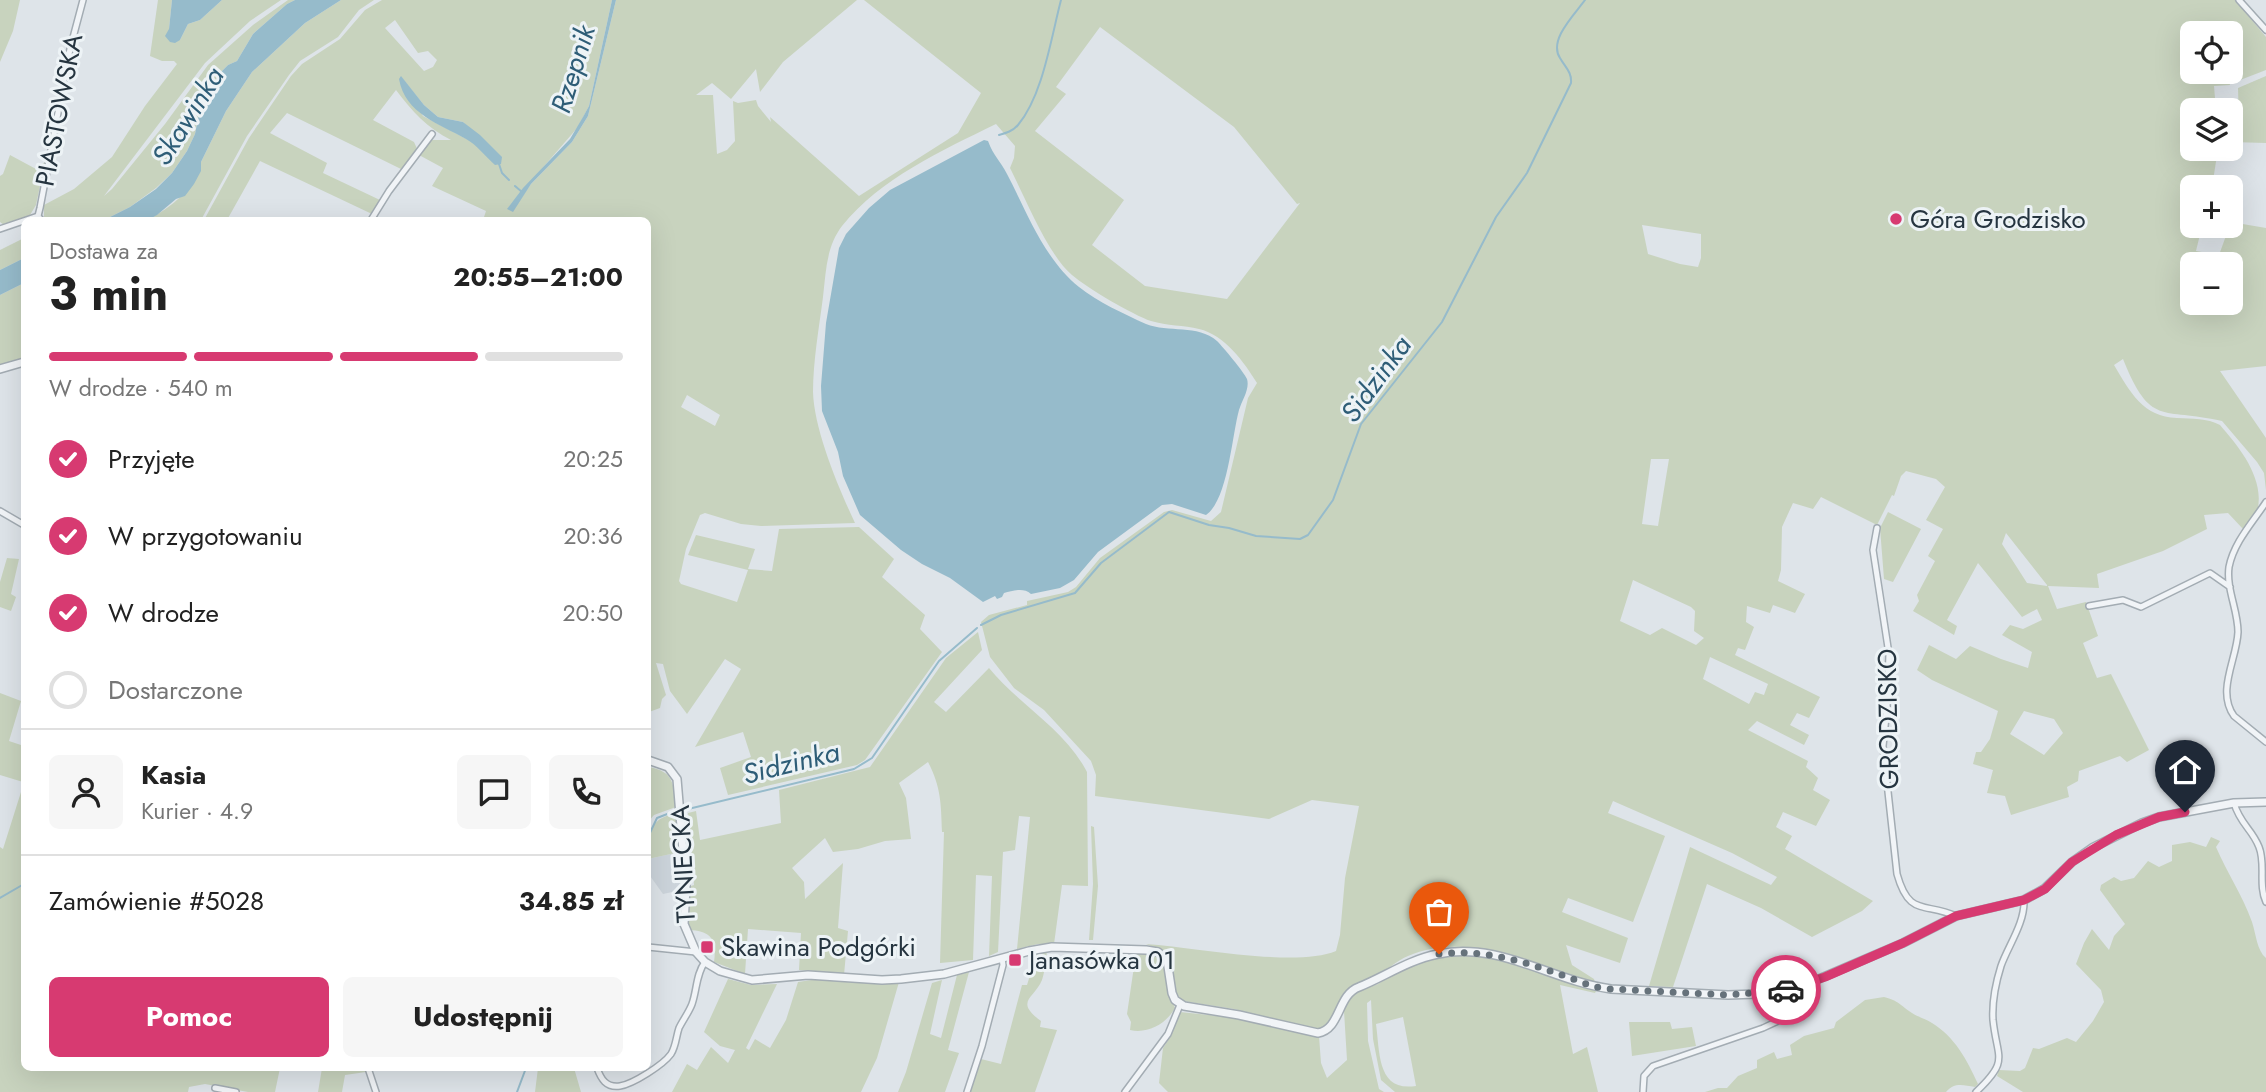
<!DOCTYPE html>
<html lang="pl">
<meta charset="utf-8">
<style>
:root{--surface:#fff;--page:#f6f6f6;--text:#222;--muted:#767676;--line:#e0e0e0;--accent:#d73a71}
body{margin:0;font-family:Jost,sans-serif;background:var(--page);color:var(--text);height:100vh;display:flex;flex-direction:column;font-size:26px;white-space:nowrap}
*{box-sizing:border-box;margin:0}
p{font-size:23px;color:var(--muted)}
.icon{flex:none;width:38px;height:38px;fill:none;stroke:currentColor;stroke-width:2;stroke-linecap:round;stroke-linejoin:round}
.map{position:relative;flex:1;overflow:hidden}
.panel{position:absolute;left:21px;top:217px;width:630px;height:854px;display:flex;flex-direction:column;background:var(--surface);border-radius:10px;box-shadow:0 7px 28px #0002}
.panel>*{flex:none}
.buttons{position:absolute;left:2180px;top:21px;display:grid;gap:14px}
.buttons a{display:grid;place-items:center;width:63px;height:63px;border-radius:10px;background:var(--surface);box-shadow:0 7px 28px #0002;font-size:35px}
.pin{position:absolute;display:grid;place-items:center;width:60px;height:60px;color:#fff;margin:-72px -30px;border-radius:50% 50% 50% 0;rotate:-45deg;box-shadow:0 0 7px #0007}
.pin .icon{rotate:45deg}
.courier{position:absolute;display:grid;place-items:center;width:70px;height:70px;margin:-35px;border:5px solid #d73a71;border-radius:50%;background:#fff;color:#222;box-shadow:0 2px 9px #0007}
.headline em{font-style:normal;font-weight:700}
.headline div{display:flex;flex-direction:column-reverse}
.headline{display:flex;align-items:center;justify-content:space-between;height:119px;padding:0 28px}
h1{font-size:46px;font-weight:700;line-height:52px}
.bar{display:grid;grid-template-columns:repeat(4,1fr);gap:10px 7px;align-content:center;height:84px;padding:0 28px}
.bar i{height:9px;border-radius:5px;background:var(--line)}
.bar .on{background:var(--accent)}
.bar p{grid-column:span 4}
.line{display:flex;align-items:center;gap:18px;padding:0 28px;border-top:2px solid var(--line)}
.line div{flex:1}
.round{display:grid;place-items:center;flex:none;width:74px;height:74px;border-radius:10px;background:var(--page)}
ol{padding:0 28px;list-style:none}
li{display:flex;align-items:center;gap:21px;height:77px}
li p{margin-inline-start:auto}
li .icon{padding:7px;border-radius:50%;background:var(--accent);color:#fff;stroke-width:4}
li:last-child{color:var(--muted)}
li i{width:38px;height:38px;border:4px solid var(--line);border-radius:50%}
.button{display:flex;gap:14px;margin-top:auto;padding:14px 28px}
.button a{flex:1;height:80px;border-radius:10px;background:var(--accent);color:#fff;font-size:28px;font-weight:700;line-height:80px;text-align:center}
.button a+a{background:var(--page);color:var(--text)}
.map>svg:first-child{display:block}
</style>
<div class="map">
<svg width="2266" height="1092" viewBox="0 0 2266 1092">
<rect width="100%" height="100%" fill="#dee4e9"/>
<path fill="#ccd4db" d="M680 852 682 890 663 894 648 873V859Z"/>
<path fill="#c8d3be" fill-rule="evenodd" d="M0 0H20L13 31 0 62Z
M158 0H172L169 29 180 40 188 24 200 20 222 0H281L250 21 205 63 104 196 112 189 165 124 208 65 253 25 288 0H295L287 4 253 34 237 61 228 65 220 73 200 109 195 134 187 151 172 173 156 188 130 207 104 220H47L44 218V205L74 189 112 157 145 106 177 64 174 61H162L150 56Z
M341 0H374L359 10 338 37 300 61 289 75 247 136 201 220H148C168 209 200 186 201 162L226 111 252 72 305 23Z
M382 0H612L589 106 578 127 508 208 512 211 531 184 572 142 588 116 616 0H857L783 62 760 92 756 69 731 99 712 83 696 95H713L717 154 727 150 735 141 733 101 738 103 756 100 758 106 771 122 770 117 859 196 958 133 981 93 864 0H2235L2266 37V70L2235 82 2231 33H2193V72H2227L2230 85 2214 86 2216 110H2193V149H2218L2212 187H2193V226H2202L2196 251 2219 255 2231 222 2266 228V366L2220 371 2266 438V490L2264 473 2257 462 2222 421C2161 407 2151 428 2123 359L2114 365C2130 392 2143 417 2177 418 2192 419 2207 418 2220 425 2239 447 2266 479 2257 512 2254 518 2248 524 2243 529L2228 513 2204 515 2207 529 2163 551 2097 574 2099 588 2048 586 2057 609 2086 602 2098 636 2083 643 2097 678 2111 674 2149 750 2127 762 2120 756 2079 771 2078 781 2067 787 2069 797 2011 815 2005 796 1987 793 1993 770 1973 764 1976 752H1981L1990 739 1998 711 1932 680 1917 670 1929 645 1956 659 1970 646 2001 659 2028 668 2032 652 2002 635 2010 625 2023 629 2042 620 2037 609 2022 617 1978 563 1947 620 1957 626 1954 635 1913 611 1919 601 1917 595 1935 561 1928 556 1943 529 1926 520 1945 487 1936 479 1906 471 1901 476 1894 496 1892 495 1877 525 1821 497 1813 509 1793 503 1782 527 1781 570 1778 581 1805 594 1795 613 1773 605 1770 613 1747 606 1746 622 1754 627 1745 650 1738 648 1735 655 1820 697 1809 718 1797 713 1790 725 1809 735 1804 745 1757 721 1748 730 1808 761 1806 767 1818 778 1813 790 1830 800 1816 826 1783 812 1776 827 1792 836 1785 849 1873 901 1862 911 1812 937 1761 908 1707 884 1673 987 1649 986 1690 847 1771 885 1777 877 1732 853 1613 801 1608 813 1665 836 1633 922 1568 898 1562 912 1628 938 1620 963 1566 945 1572 965 1594 979 1595 983C1535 968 1470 929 1408 956 1396 961 1387 970 1377 977 1369 982 1360 983 1352 987 1335 998 1338 1025 1316 1029L1234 1009 1183 1001 1175 992 1173 963 1161 950 1146 944C1194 947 1295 968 1336 951L1340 935 1345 878 1359 806 1312 800 1269 819 1095 796 1096 775 1091 761 1044 710 1014 688 990 657 981 622 989 615 1027 605V601L1068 592 1076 587 1100 558 1164 512 1172 510 1211 521 1221 512 1248 398 1257 383C1244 362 1225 335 1199 329 1184 325 1167 326 1151 321 1133 315 1087 288 1072 275 1048 255 1025 197 1010 168L1014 158 1015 146 996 124C941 151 881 178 842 226 826 247 826 272 823 297 819 328 813 361 813 392 814 430 839 489 855 523L761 526 741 524 705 513 700 515 686 549 679 581 681 584 737 602 748 570 688 555 696 535 755 549 748 569 772 571 779 529 859 527 894 559 882 577 925 615 920 629 942 652 865 760 857 765 728 795 720 768 751 757 743 732 695 747 741 669 725 659 687 714 670 691 663 664 656 663 666 695 662 699 660 708 649 712 648 707V220H483L486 211 432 186 443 168 419 155 429 140H451C427 128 412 111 396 90L373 120 414 142 418 151 401 169 287 113 270 133 327 163 323 173 380 200 372 214 260 161 227 220H204L249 138 291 76 302 64 340 39 365 10ZM395 20 418 53 428 51 437 60 433 67 424 71 385 28ZM1100 27 1234 127 1297 204 1300 203 1227 299 1145 286 1092 245 1124 200 1035 131 1066 94 1056 87ZM401 77 424 105 438 117 463 122 501 157 423 116ZM1642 225 1701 234V258L1698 267 1680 264 1648 254ZM2193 264H2231V303H2193ZM687 395 720 415 715 426 681 407ZM1651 459H1669L1658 526 1642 524ZM2006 533 2047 585V586L2027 583 2002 544ZM1633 580 1691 607 1695 611 1694 631 1704 638 1696 645 1662 628 1650 635 1620 621ZM1710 657 1768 684 1764 695 1755 692 1749 704 1703 679ZM2024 711 2054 719 2063 733 2044 755 2010 734Z
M2266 76V143L2231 142V124L2239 123 2238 88Z
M10 155 36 169 45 162 36 205 30 215 4 225 0 222V176L3 174Z
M24 238V258L0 270V250Z
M24 283V360L0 367V295Z
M1888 512 1921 529 1893 582 1884 579 1880 528Z
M7 558 19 559 11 594 16 597 11 611 0 607V582Z
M978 632 982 650 934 702 946 712 989 668C1019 705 1065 729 1087 772L1088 886 1062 885 1054 944H1038L1017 949 1030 817 1019 816 1015 850 1003 852 998 952 989 956 992 876 976 875 973 960 940 963 944 832H942C941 803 941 787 928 762L899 783 906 798 911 839 885 841 858 849 833 852 825 838 792 868 804 882 805 899 843 863 838 928 848 931 844 975 799 970 801 933 748 929 745 974 714 962C717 940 712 931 689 930 686 916 691 901 691 886L694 885 688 813 696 811 700 840 781 823 779 790 870 767 946 658Z
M0 693 21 701 9 741 24 746 23 782 0 775Z
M649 767C675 772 673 784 676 807L654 815 648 822Z
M24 789V1068H280L275 1092H248L205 1084 189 1087 188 1092H0V847L3 849 21 792Z
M677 813 680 852 648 859C647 833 650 818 677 813Z
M1091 826 1094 827 1098 886 1093 940H1089L1093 884Z
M2211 837 2220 841 2216 847C2227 873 2243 896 2252 922 2256 934 2257 951 2266 958V1092H2023L1997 1076 1999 1070 2020 1071 2025 1068 2033 1048 2039 1049 2067 1038 2076 1042 2093 1021 2104 1002 2101 990 2076 964 2084 943 2092 929 2109 950 2114 936 2125 924 2100 890 2101 885 2114 877 2121 881 2134 878 2148 861 2159 867 2172 861V845L2190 842 2206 847Z
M1047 952C1045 961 1045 972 1042 980 1034 999 1014 1001 1041 1021L1040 1027 1057 1030 1035 1092H970L981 1059 1001 1064 1022 985H1027L1032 969V954Z
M1136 953C1168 954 1163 960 1167 987 1168 995 1173 1001 1175 1008 1166 1024 1148 1034 1130 1030L1131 1022 1127 1014Z
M1458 953 1508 960 1559 980 1596 991 1595 993 1560 985 1573 1054 1587 1047 1598 1092H1395L1381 1080 1373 1039 1371 1000 1367 1003 1368 1041 1379 1089 1384 1092H1168L1159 1083 1163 1048 1171 1036 1180 1012 1238 1018 1319 1036 1321 1063 1327 1078 1347 1060 1344 1011 1349 999 1356 992 1378 984 1410 963ZM1403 1017 1416 1086C1377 1092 1380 1053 1376 1024Z
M969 972 948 1050 959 1053 945 1092H898L906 1072 932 983 942 980 930 1034 941 1038 957 975Z
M728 979 751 985 777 984 746 1048 749 1050 755 1039 770 1048 786 1020 798 982 818 979 899 982 877 1058 861 1092H672L687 1064 697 1070 711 1047 728 1063 735 1050 720 1046 704 1032Z
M1884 997C1899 1001 1900 1005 1912 1013 1918 1017 1926 1019 1932 1023 1955 1037 1967 1060 1978 1084L1975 1087C1963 1085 1954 1082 1946 1092H1705L1718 1088H1727L1738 1076 1757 1068V1060L1774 1052 1777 1059 1792 1055 1790 1045 1804 1036 1834 1028 1836 1022 1865 1000Z
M1629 1022H1670L1672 1029 1692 1027 1696 1046 1632 1056Z
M322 1068H366V1072L345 1075 342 1092H318Z
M538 1068H574L581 1092H535Z"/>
<path fill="#96bbcb" d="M172 0H222L200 20 188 24 180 40 175 43 170 42 165 36 169 29Z
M295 0H341L305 23 252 72 226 111 201 162V171L194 184 185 196 176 199 157 215 148 220H104L130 207 156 189 172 173 187 151 195 134 200 109 220 73 228 65 237 61 253 34 287 4Z
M612 0H616L588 116 572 142 531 184 513 212 507 209 523 188 570 139 583 117 589 106Z
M401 76 424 105 438 117 463 122 480 135 502 157 501 164 495 165C485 156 477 145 466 139 440 124 405 114 399 79Z
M984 140 988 141C994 157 1000 160 1007 174 1027 212 1044 259 1079 287 1098 302 1124 314 1146 324 1168 333 1198 324 1217 341 1223 347 1244 372 1247 379 1250 389 1242 400 1239 410 1232 435 1228 500 1206 515L1172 504 1162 505 1098 552 1074 580 1060 588 1031 594C1023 587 1013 591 1004 593L1002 597 997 599 995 596 983 602 950 578 922 564 901 550 860 515 843 476 838 452 822 411 821 386 826 323 839 248 846 234 869 208 890 190Z
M24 258V283L0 295V270Z"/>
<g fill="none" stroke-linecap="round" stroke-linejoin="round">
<path stroke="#96bbcb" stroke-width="2" d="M999 135C1006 133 1013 131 1018 125 1043 95 1051 38 1061 0
M499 164 502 173 509 180
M515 186 522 192
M981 625 1001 615 1075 593 1101 563 1169 512 1209 525 1229 528 1256 536 1300 539 1308 535 1333 500 1361 424 1442 322 1496 217 1527 173 1571 83C1572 72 1565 67 1560 58 1548 40 1575 14 1585 0
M684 810 854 769 872 758 939 661 977 628
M648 837 657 818 675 811
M0 898 24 884
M517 1092 526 1068"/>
<defs>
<path id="minor" d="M2239 0 2266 30
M41 220 38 216 40 208 70 49 83 0
M371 220 389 191 432 134
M0 229 38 216
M2266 502C2253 522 2234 542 2229 567 2226 589 2238 610 2238 632 2237 659 2216 691 2234 716L2266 742
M0 511 24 525
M1877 528 1873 550 1889 654 1887 707 1883 746 1897 874C1909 917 1924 902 1956 916
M2089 606 2123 600 2141 607 2210 573 2230 587
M2234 803C2240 824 2252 829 2259 847 2266 864 2258 885 2266 902
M648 947 696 952
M368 1068 376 1092
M597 1068C601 1079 606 1088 620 1086 633 1084 663 1065 671 1054 676 1046 676 1037 679 1028 683 1020 689 1012 692 1004 697 990 696 974 705 962
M215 1088 236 1092
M967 1092 982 1046 1003 965 1002 958
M1125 1092 1168 1034 1180 1005
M1643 1092 1644 1076 1653 1066 1763 1028 1797 1012 1801 1007 1800 987
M1976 1092C2010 1060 1997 1059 1993 1020 1992 1004 1996 982 2001 966 2008 946 2025 923 2024 900"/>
<path id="tertiary" d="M0 369 24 362
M648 760 668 767 677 779 686 887 684 924 696 952 705 962 720 971 752 980 808 975 882 980 901 979 944 974 1029 951 1052 947 1146 950 1158 952 1167 960 1172 993 1175 1000 1184 1006 1239 1015 1318 1033C1341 1029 1337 995 1359 987 1386 976 1408 960 1438 954 1499 941 1552 981 1611 989L1728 995 1757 994 1800 987 1903 943 1956 916 2024 900 2044 889 2072 862 2092 848 2142 823 2159 817 2234 803 2266 802"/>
</defs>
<use href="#minor" stroke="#a3acb3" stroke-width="8"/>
<use href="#tertiary" stroke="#a3acb3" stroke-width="10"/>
<use href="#minor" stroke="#f1f4f7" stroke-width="5"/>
<use href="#tertiary" stroke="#f1f4f7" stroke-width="7"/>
</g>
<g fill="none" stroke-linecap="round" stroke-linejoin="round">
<path stroke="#66727b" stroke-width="7" stroke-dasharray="0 12.6" d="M1439 954C1494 947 1544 969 1595 987L1611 989 1728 995 1786 990"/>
<path stroke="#d73a71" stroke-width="9" d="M1786 990 1825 977 1903 943 1956 916 2024 900 2045 889 2072 862 2116 835 2159 817 2185 812"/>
</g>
<g fill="#d73a71" stroke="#edf3f6" stroke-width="2.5">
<circle cx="1896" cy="219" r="7"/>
<rect x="700" y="940" width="14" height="14" rx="3.5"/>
<rect x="1008" y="953" width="14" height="14" rx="3.5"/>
</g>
<g text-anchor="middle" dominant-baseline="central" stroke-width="6" stroke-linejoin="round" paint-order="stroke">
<g font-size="26" fill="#263540" stroke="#edf3f6">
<text transform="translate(59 110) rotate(-79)">PIASTOWSKA</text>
<text transform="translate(1888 719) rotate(-91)">GRODZISKO</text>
<text transform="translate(683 864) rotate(-93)">TYNIECKA</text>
</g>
<g font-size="26" fill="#263540" stroke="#edf3f6" text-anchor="start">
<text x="1910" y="219">Góra Grodzisko</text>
<text x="721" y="947">Skawina Podgórki</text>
<text x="1029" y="960">Janasówka 01</text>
</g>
<g font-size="28" font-style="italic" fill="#2e5d77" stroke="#edf3f6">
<text transform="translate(573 69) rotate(-73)">Rzepnik</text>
<text transform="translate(188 116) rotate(-58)">Skawinka</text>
<text transform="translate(1376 379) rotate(-54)">Sidzinka</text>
<text transform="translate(791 763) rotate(-14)">Sidzinka</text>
</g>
</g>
</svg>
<div class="buttons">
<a><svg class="icon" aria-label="locate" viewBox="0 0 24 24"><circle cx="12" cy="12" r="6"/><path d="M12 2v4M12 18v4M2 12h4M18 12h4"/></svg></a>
<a><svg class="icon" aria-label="layers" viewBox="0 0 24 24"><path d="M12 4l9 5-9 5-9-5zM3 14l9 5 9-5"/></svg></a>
<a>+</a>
<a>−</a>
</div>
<div class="pin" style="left:1439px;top:954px;background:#ea580c"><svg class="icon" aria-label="bag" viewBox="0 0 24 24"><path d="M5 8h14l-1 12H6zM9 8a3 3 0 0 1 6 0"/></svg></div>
<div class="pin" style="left:2185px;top:812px;background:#1f2937"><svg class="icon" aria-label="home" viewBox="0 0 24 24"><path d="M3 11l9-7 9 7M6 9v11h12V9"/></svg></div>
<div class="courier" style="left:1786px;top:990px"><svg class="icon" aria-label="car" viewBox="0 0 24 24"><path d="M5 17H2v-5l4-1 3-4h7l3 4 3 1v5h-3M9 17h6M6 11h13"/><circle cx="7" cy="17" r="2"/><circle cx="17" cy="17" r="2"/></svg></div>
<section class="panel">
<div class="headline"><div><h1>3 min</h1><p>Dostawa za</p></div><em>20:55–21:00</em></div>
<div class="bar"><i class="on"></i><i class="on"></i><i class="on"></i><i></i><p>W drodze · 540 m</p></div>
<ol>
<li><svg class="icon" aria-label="check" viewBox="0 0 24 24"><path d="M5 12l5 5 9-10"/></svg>Przyjęte<p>20:25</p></li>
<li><svg class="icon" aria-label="check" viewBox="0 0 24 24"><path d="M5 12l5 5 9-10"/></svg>W przygotowaniu<p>20:36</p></li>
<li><svg class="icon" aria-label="check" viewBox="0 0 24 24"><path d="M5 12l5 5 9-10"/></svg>W drodze<p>20:50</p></li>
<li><i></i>Dostarczone</li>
</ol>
<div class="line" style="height:126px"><a class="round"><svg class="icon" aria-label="person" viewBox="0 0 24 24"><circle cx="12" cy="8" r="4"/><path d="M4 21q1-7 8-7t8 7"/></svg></a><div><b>Kasia</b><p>Kurier · 4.9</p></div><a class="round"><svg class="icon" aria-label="chat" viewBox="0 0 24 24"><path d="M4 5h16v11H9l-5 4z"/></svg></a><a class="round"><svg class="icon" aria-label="phone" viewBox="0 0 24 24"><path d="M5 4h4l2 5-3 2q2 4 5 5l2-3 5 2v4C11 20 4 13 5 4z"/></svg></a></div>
<div class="line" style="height:91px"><div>Zamówienie #5028</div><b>34.85 zł</b></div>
<div class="button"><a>Pomoc</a><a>Udostępnij</a></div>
</section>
</div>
